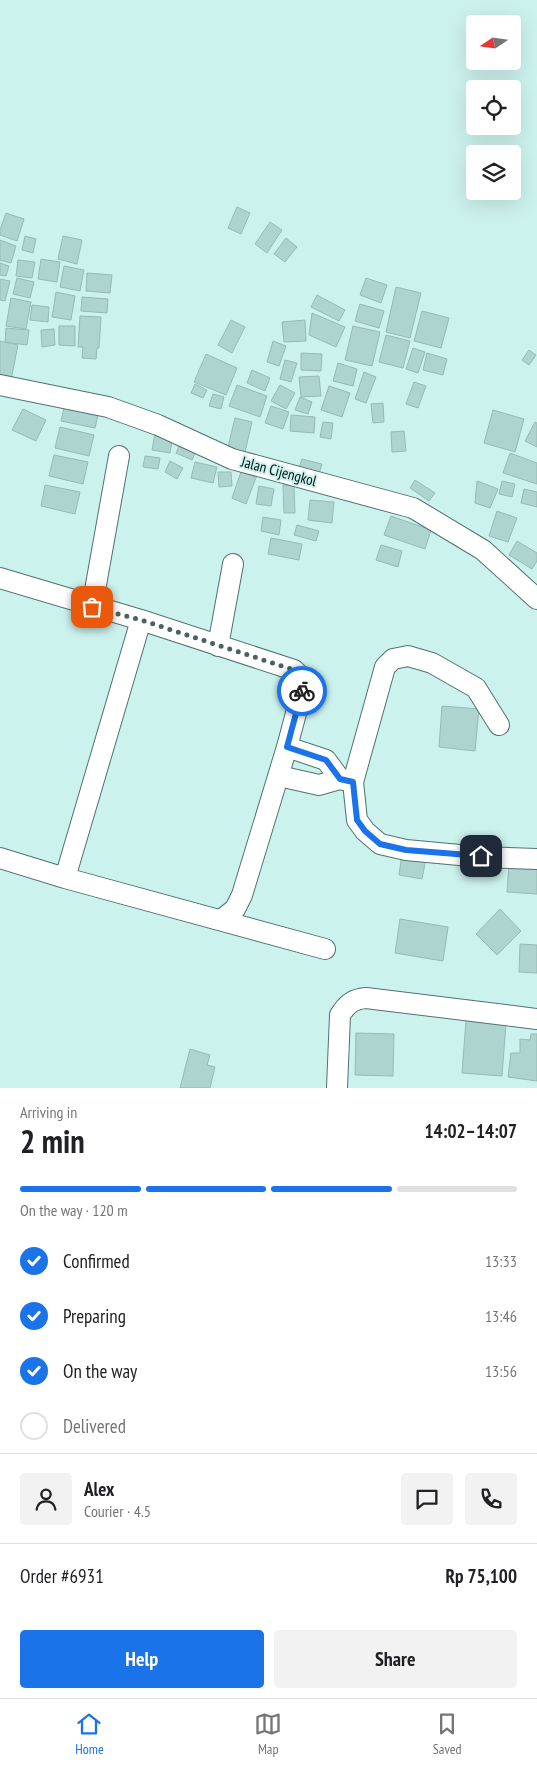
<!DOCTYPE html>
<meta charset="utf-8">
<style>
:root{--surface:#fff;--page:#f2f2f2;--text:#202124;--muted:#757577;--line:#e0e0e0;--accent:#1a73e8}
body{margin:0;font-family:"PT Sans Narrow",sans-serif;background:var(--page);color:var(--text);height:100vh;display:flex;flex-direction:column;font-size:19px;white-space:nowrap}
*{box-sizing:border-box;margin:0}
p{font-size:16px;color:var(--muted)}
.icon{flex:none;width:28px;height:28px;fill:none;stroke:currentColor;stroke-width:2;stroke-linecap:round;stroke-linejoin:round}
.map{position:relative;height:1088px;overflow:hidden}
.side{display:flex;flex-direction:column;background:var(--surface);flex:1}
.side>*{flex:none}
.needle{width:32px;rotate:257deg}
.fabs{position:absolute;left:466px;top:15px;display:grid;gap:10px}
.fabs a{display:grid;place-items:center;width:55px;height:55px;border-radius:5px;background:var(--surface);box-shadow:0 5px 20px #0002;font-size:25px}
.pin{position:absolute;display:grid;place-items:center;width:42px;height:42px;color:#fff;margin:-21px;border-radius:10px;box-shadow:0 2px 8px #0006}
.courier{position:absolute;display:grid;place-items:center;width:50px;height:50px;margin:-25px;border:4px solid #1a73e8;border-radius:50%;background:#fff;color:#222;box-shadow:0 1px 6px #0007}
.overview em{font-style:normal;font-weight:800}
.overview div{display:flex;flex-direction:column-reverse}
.overview{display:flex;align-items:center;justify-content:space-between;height:85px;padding:0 20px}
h1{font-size:32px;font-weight:800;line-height:38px}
.bar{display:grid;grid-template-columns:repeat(4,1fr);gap:8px 5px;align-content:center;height:60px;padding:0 20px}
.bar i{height:6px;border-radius:4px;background:var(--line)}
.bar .current{background:var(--accent)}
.bar p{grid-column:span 4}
.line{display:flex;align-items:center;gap:12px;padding:0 20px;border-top:1px solid var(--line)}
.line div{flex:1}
.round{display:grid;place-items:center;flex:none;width:52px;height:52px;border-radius:5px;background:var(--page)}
ol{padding:0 20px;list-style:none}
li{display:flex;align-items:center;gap:15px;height:55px}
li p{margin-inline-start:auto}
li .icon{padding:5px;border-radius:50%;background:var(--accent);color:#fff;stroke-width:4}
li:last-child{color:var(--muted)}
li i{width:28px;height:28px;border:2px solid var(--line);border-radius:50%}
.primary-button{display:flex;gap:10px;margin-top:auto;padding:10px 20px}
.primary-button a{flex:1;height:58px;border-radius:5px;background:var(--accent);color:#fff;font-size:20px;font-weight:800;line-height:58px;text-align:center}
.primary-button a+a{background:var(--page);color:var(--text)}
.tab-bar{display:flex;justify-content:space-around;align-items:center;height:70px;border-top:1px solid var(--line);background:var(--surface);font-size:14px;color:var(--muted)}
.tab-bar a{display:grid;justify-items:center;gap:2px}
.tab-bar .current{color:var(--accent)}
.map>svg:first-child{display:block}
</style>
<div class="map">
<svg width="537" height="1088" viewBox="0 0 537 1088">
<rect width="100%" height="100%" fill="#ccf2ee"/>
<path fill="#aed4d0" stroke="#96bbb7" d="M237 207 250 213 241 234 228 228Z
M6 213 24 219 17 241 0 235V230Z
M270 222 282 230 267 253 255 244Z
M25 236 36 239 33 253 22 250Z
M63 236 82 240 77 264 58 259Z
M286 238 297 247 285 262 274 254Z
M0 240 16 246 11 263 0 260Z
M41 259 60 262 57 282 38 279Z
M18 260 35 262 32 278 16 276Z
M0 263 9 266 6 276 0 275Z
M64 266 84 270 80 291 60 287Z
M87 273 112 275 110 293 86 291Z
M17 278 34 282 30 298 13 294Z
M366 278 387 285 381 303 360 295Z
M0 279 10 281 5 301 0 300Z
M396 287 421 293 410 338 386 332Z
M56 292 75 296 71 320 52 317Z
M317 295 345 310 339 321 311 307Z
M82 297 108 299 107 313 81 311Z
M11 298 31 302 26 329 6 326Z
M360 304 384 311 379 328 355 321Z
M32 305 49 307 48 322 30 320Z
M422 311 449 318 441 348 414 341Z
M312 313 345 327 336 347 309 335Z
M80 316 101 317 99 348H97L96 359 82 358 83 347H78Z
M231 320 245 327 232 353 218 345Z
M305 320 306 341 284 342 282 322Z
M59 326H75V346L59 345Z
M353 326 380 332 372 366 345 360Z
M6 328 29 330 27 345 5 342Z
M54 329 55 345 42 347 41 330Z
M386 335 410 341 403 368 379 362Z
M0 341 18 345 11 380 0 378Z
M273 341 286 346 279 366 267 362Z
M413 348 425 352 418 373 406 369Z
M529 350 536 355 529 365 522 360Z
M301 353 322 354 321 371 301 370Z
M427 353 447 359 443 375 423 370Z
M206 354 237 368 226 395 194 382Z
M285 360 297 363 291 382 280 379Z
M338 363 357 369 353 386 333 381Z
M252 370 270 378 265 391 247 383Z
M364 372 376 377 366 403 355 399Z
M319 376 321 396 301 397 299 377Z
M414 382 426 386 418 408 406 404Z
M195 384 207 390 203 398 191 393Z
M237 385 267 396 260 417 229 406Z
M280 385 295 393 286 409 271 401Z
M329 386 350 393 342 417 321 410Z
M213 394 224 397 221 409 209 406Z
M300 397 312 402 308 414 295 410Z
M66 399 100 407 95 428 61 421Z
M383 403 384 422 373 423 371 404Z
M271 406 289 412 283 429 265 423Z
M23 409 46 420 36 441 12 430Z
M493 410 524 419 515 452 484 443Z
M291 415 315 417 314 433 290 431Z
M235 418 252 422 245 452 228 447Z
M323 422 333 423 331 439 320 437Z
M535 422 537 423V447L525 441Z
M60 427 94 435 89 456 55 448Z
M404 431 406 451 392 452 391 432Z
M155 433 173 436 170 453 152 450Z
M181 442 197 449 192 460 176 453Z
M510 453 537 463V484L503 473Z
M54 455 88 462 83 484 49 476Z
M145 456 160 458 158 469 143 467Z
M302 459 322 464 319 474 299 468Z
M170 461 183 468 177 479 165 472Z
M195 462 217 467 213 483 191 478Z
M242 469 257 475 246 504 232 498Z
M218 472H231L232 486 219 487Z
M415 480 435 493 429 501 410 488Z
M477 481 498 489 490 508 475 503Z
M502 481 515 484 512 497 499 494Z
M45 485 80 492 75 514 41 506Z
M283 485H294L295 513H284Z
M259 486 274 489 271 506 256 504Z
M524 489 537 492V507L521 503Z
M310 500 334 502 332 523 308 520Z
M497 511 517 518 508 542 489 536Z
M391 516 431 530 425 549 384 535Z
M263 517 281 520 279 535 261 531Z
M297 525 319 531 316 541 294 535Z
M271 538 302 544 299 560 268 554Z
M517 541 537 553V561L532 569 509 555Z
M381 545 402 551 398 567 376 560Z
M442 706 479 709 475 751 439 747Z
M402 853 426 858 422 879 399 875Z
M509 862 537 863V894L507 892Z
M500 909 521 931 497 955 476 934Z
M400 919 448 927 443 961 395 953Z
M520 944 537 945V973L519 972Z
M466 1020 506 1023 502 1076 462 1073Z
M356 1033 394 1034 393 1076 355 1075Z
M531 1034H537V1081L508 1077 511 1053H520V1039L530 1040Z
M190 1049 210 1055 207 1065 215 1067 210 1088H180Z"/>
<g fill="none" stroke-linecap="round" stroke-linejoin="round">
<defs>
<path id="minor" d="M0 385 108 407 158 425 232 459 413 508 483 550 537 599
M0 578 141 620 294 670 302 678 303 687 287 747 242 895 235 909 221 920
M92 607 119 456
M218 646 233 564
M499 725 476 688 432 663 408 656 393 659 385 667 353 782 357 820 365 831 380 844 406 850 481 857 537 859
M287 747 326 760 340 779
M279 776 319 785 340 779 353 782
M0 858 65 878 325 949
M65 878 141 620
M337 1088 340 1015C347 1004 353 999 366 998L537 1019"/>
</defs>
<use href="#minor" stroke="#50726f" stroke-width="22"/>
<use href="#minor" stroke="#fff" stroke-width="20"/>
</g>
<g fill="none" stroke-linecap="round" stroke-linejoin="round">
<path stroke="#4b615f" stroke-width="5" stroke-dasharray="0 9" d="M92 607 141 620 294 670 302 678V691"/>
<path stroke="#1a73e8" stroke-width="6" d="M302 691 287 747 326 760 340 779 353 782 357 820 365 831 380 844 406 850 481 856"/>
</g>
<g text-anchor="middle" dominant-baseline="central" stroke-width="4" stroke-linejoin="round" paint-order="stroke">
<g font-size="15" fill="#051312" stroke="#ccf2ee">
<text transform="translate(279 471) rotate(15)">Jalan Cijengkol</text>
</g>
</g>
</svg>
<div class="fabs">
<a><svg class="needle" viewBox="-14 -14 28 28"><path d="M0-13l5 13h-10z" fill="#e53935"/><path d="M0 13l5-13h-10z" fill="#757577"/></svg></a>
<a><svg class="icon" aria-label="locate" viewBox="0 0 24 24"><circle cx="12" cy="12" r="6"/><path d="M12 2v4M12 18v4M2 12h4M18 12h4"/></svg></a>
<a><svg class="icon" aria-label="layers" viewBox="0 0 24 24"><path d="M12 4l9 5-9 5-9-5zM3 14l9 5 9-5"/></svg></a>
</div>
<div class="pin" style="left:92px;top:607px;background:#ea580c"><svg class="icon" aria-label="bag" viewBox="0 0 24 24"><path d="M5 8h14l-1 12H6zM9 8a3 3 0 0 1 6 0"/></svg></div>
<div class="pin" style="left:481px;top:856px;background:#1f2937"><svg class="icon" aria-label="home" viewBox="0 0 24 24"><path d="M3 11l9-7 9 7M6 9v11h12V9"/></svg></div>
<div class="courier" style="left:302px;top:691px"><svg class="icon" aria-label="bike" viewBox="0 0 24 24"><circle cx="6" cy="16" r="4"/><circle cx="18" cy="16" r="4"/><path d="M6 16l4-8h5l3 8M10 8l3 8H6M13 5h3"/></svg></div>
</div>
<section class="side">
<div class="overview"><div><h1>2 min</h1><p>Arriving in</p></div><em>14:02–14:07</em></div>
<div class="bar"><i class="current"></i><i class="current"></i><i class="current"></i><i></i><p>On the way · 120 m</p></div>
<ol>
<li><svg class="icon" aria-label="check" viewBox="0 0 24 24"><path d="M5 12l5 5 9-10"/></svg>Confirmed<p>13:33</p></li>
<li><svg class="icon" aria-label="check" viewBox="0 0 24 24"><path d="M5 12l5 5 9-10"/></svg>Preparing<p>13:46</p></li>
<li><svg class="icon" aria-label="check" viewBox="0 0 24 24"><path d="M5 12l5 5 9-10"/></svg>On the way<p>13:56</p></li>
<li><i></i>Delivered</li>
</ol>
<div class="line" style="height:90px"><a class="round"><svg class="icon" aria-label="person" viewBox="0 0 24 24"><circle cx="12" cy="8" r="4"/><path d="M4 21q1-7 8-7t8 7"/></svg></a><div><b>Alex</b><p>Courier · 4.5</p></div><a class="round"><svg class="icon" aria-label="chat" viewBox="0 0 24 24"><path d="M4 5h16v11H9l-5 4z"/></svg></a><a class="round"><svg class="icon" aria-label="phone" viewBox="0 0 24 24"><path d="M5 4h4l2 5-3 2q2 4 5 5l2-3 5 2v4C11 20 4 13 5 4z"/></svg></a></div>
<div class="line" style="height:65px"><div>Order #6931</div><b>Rp 75,100</b></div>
<div class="primary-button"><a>Help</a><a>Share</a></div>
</section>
<nav class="tab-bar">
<a class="current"><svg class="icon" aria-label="home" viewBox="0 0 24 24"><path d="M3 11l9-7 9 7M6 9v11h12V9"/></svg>Home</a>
<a><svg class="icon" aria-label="map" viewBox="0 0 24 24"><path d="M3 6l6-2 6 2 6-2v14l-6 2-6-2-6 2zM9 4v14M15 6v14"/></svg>Map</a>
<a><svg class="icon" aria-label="saved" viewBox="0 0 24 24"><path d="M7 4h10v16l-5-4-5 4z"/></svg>Saved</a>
</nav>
